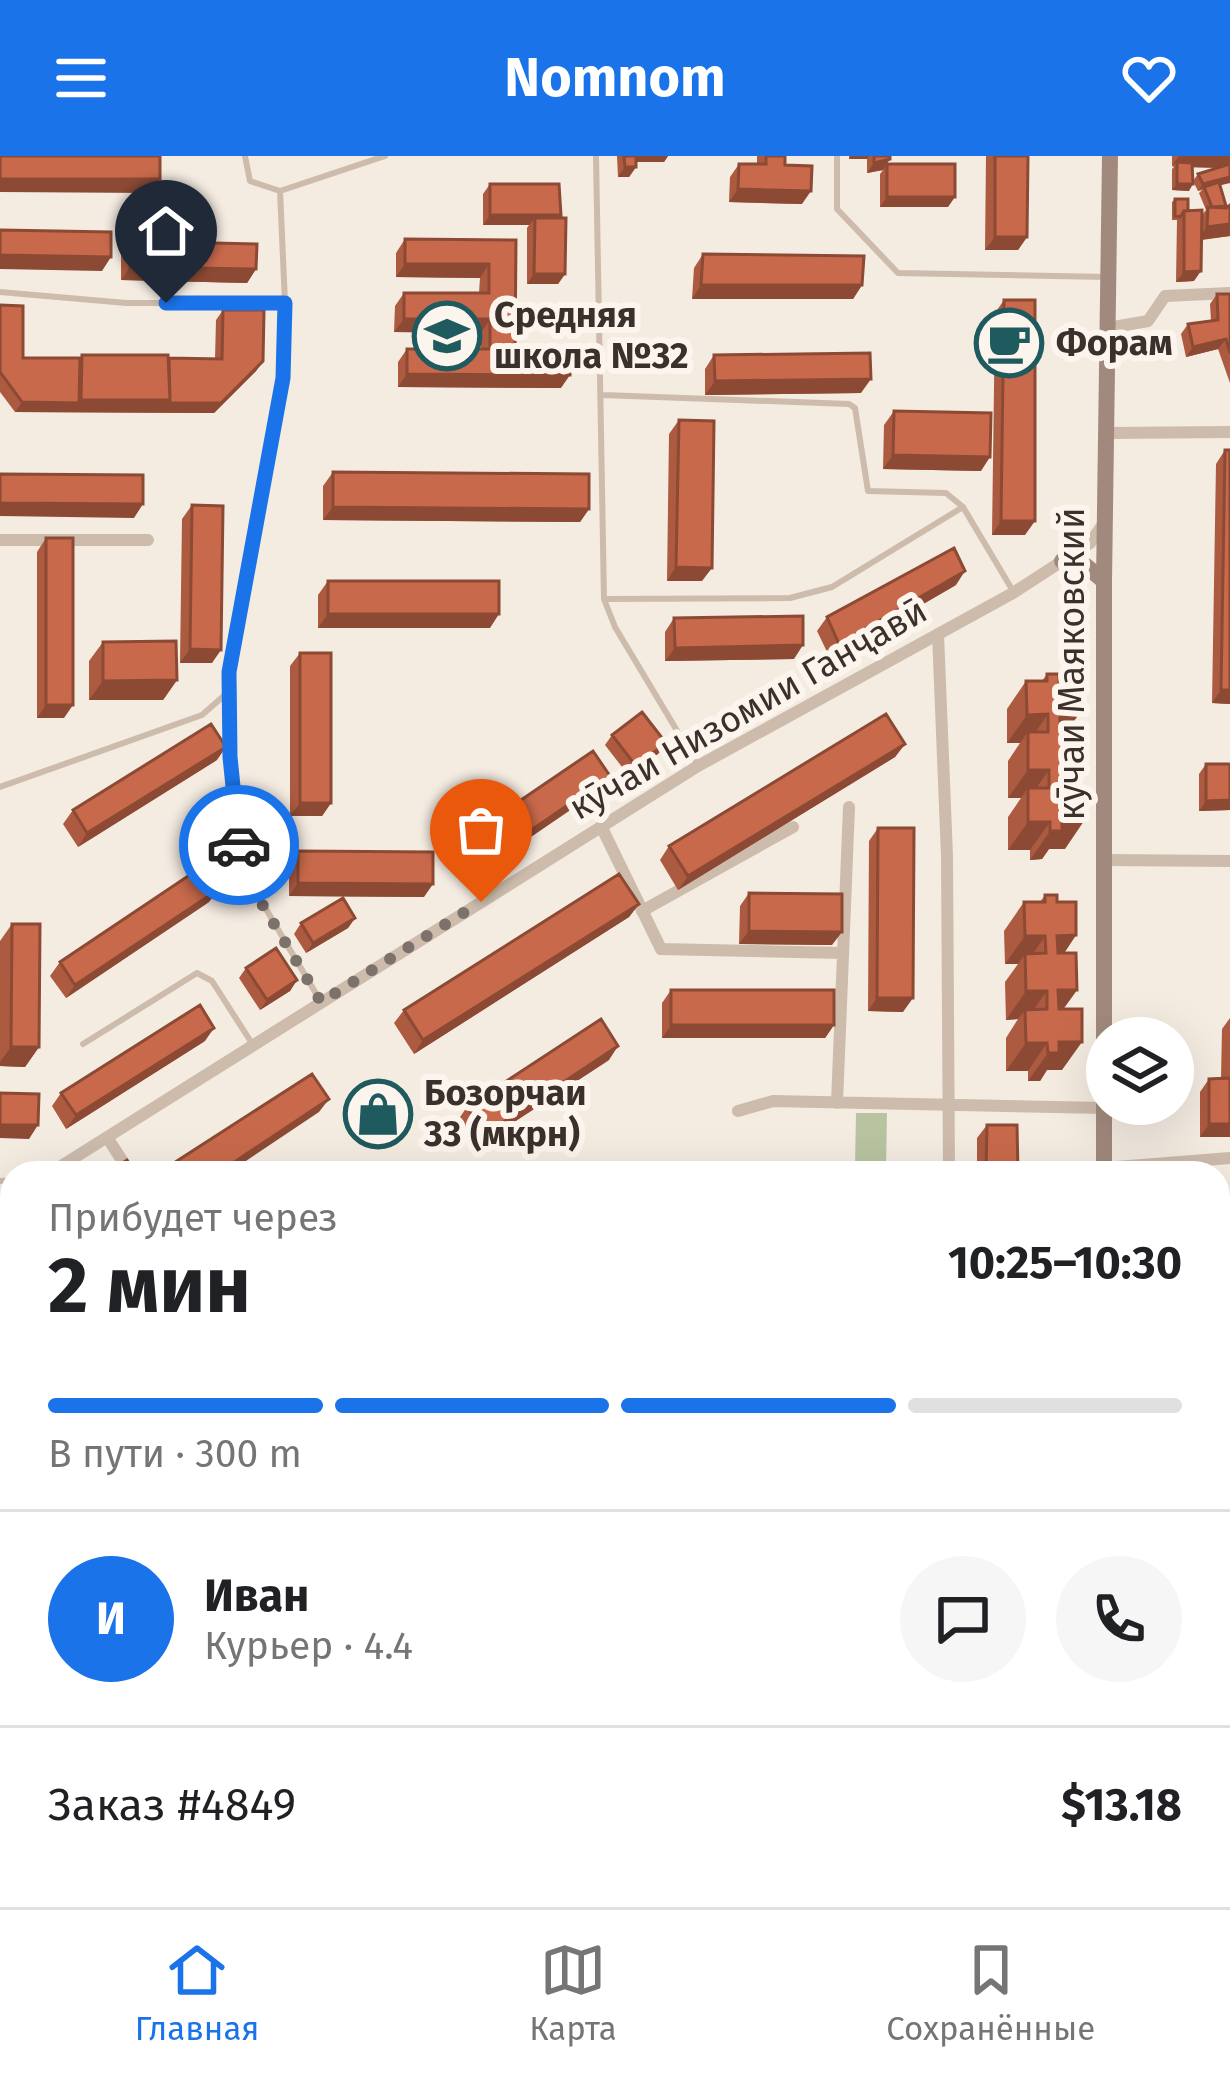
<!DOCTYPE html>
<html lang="ru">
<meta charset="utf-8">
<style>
:root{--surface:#fff;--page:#f6f6f6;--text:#202124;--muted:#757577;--line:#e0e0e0;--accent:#1a73e8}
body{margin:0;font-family:"Fira Sans",sans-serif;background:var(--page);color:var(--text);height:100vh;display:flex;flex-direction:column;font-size:45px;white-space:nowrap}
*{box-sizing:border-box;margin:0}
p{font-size:39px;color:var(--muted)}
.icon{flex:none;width:66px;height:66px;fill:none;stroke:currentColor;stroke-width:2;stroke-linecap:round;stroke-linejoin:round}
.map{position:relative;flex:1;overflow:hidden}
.details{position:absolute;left:0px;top:1005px;width:1230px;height:747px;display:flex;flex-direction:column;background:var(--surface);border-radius:36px 36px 0 0;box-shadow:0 12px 48px #0002}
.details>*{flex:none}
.controls{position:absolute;left:1086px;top:861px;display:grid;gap:24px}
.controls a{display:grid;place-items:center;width:108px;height:108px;border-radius:50%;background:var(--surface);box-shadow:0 12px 48px #0002;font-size:60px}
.pin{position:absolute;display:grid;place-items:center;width:102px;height:102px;color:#fff;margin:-123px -51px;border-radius:50% 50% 50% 0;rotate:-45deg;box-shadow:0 0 12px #0007}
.pin .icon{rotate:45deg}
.courier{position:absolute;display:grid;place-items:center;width:120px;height:120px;margin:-60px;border:9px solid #1a73e8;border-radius:50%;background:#fff;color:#222;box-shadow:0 3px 15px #0007}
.headline em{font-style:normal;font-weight:700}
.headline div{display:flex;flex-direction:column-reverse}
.headline{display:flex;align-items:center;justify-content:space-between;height:204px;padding:0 48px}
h1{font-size:78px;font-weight:700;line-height:90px}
.bar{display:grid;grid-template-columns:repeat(4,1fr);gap:18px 12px;align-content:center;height:144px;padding:0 48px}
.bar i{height:15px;border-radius:9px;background:var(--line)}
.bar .active{background:var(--accent)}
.bar p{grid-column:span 4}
.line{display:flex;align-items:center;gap:30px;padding:0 48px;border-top:3px solid var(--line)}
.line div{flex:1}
.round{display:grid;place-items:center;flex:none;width:126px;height:126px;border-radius:63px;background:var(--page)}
header{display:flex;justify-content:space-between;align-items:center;height:156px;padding:0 48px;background:var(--accent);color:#fff;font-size:54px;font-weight:700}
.menu{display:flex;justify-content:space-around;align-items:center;height:168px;border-top:3px solid var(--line);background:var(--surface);font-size:33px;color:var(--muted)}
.menu a{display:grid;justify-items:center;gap:6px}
.menu .active{color:var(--accent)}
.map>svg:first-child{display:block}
</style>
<header><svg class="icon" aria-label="menu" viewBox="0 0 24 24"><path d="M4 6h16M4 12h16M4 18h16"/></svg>Nomnom<svg class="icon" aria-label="heart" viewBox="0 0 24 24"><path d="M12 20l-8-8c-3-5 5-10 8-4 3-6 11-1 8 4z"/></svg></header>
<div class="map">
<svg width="1230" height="1751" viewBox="0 0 1230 1751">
<rect width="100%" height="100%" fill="#f4ebe1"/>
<path fill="#b8c4a0" d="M856 957H887L886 1010 855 1009Z"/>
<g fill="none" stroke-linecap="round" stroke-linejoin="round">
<path stroke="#cdbbac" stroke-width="6" d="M596 0 604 443 615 471 697 608
M837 0V53L898 117 1107 121
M280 35 385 0
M0 136 126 147H284
M603 239 849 248 855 252 868 335 946 337 963 351 1013 435
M604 443 790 442 832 431 963 351
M227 537 237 684 263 748 321 846
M0 631 202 559 227 537 232 489 283 222 285 147 280 35 250 25 245 0
M83 888 197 817 212 825 253 889
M0 1025 12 1024
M0 1162 12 1154
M0 1342H12
M991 1751 992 1740"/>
<path stroke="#cdbbac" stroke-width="12" d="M1108 172 1148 165 1165 140 1230 137
M1107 277 1230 276
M0 384H148
M938 478 947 700 949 1017
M601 670 661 793 843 797
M1104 704 1230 705
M642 755 793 671
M837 947 849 651
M738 955 773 945 1104 952
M107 981 130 1017
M1104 1012 1230 1002
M50 1017 698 610 1013 437 1090 387 1104 367
M0 1050 12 1042
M1218 1217 1230 1213
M1218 1454 1230 1455
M0 1485H12
M639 1740 644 1751"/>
<path stroke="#a18a7d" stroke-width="16" d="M1062 405 1086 410 1104 425
M1104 1017V425L1110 0
M1108 1740V1751"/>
</g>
<path fill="#ac5a40" d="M617 0H668L664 6H636V11L629 21H618Z
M757 0H785V9L802 48 729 46 730 21 739 8H757Z
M849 0H890L887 8 948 51H880V18L883 14 867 17V3H849Z
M986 0H1028L1027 81 1018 94H985Z
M1172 0H1230L1220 29 1230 80 1202 84 1194 125 1176 126 1177 64H1172V46L1175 43 1188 55 1202 59 1206 54 1199 37 1202 34 1198 35 1193 25 1198 18 1219 12 1193 11 1189 35 1172 34V13L1174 11 1172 10Z
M490 28 559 62 565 118 558 128H527V72L529 69H483V38Z
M405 83 516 84 515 194 561 232 398 231V206L407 193H481V177L394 176 395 150 404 137H479L480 122 396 121V97Z
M131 85 256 113 247 127 121 124V99Z
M703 98 862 129 853 143H692L694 112Z
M1217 138H1230V227L1218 193 1186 201 1181 178 1188 168 1211 165 1210 148Z
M1004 144 1025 379H992L995 157Z
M0 149 23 202H80L82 199 215 203 216 164 223 154 263 205 256 215 214 257 15 256 0 236Z
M714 199 861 237 705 239V213Z
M894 255 981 315 883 313 884 269Z
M679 264 702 425H667L669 278Z
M1225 294H1230V548L1212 547 1216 308Z
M333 316 589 353 580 366 323 364V330Z
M192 349 212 507H180L182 363Z
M46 382 64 562H37V396Z
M328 425 490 472H318V439Z
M956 429 830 502 817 475 827 461Z
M674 462 794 503 665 505V476Z
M103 486 177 524 163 544H89V505Z
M300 497 331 647 322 660H290V510Z
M1047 518 1059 525 1079 558 1066 576 1079 613 1066 632 1065 693H1049L1042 703 1030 704V694H1008V661L1021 642H1008V605L1020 587H1007V553L1026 525H1042Z
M612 579 666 587 659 597 629 620 605 589Z
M905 588 895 601 678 734 660 704 669 690Z
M217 604 78 691 63 668 73 654Z
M1206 608 1230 654 1199 655V618Z
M601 633 466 725 449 700 458 687Z
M878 672 903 856 868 855 869 685Z
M298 695 424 741 289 740V709Z
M749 737 832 789 739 788 740 750Z
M1045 739 1057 746 1076 779 1064 797 1077 834 1063 853 1062 914H1047L1040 925H1028V915H1006V882L1018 863 1006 864 1005 826 1018 808H1005L1004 775 1024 746H1040Z
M209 746 66 842 50 820 60 806Z
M639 748 629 761 414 898 394 867 404 854Z
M355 762 348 772 306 797 294 778 301 767Z
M12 768 39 891 25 911 0 910V785Z
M246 812 297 824 290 835 260 854 239 822Z
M671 834 834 869 825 882H662V847Z
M1230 862V981H1200V936L1209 923 1221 922 1222 873Z
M205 885 66 973 52 950 61 937Z
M609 904 476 991 458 964 467 951Z
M987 969 1018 1017H977V982Z
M363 1740H624V1751H363Z
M881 1740H925V1751H881Z
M1018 1740H1070L1069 1751H1011Z"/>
<path fill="#8c4a34" d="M632 0H668L664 6H628Z
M851 0H869L867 3H849Z
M1179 0 1230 2V12L1177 11V6L1172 10Z
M890 3 883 14 867 17 874 7Z
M625 11H636L629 21H618Z
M1230 21V27L1205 33 1204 31 1198 35 1203 28Z
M0 23H160L150 37 0 36Z
M1177 28H1193L1189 35 1172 34Z
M738 33 811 35 802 48 729 46Z
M887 41H955L948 51H880Z
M490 59H561L554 69 535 62 529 69H483Z
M1230 68V80L1197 84 1207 71Z
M995 81H1027L1018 94H985Z
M0 99 111 101 102 115 0 113Z
M405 108H489L480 122 396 121Z
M130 111 256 113 247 127 121 124Z
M1201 115 1194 125 1176 126 1184 116Z
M534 118H565L558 128H527Z
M701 129H862L853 143H692Z
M404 163H490L481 177 394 176Z
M1226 183 1218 193 1186 201 1193 191Z
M263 205 256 215 214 257 15 256 22 246 78 247 81 244Z
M407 218 570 219 561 232 398 231Z
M871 223 861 237 705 239 715 225Z
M893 299 990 301 981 315 883 313Z
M0 347 143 348 134 362 0 360Z
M333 351 589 353 580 366 323 364Z
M1001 365H1035L1025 379H992Z
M676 411 712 412 702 425H667Z
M965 415 956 429 830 502 839 488Z
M328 458H499L490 472H318Z
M803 489 794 503 665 505 675 492Z
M190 493 221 494 212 507H180Z
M177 524 163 544H89L103 525Z
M1221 534H1230V548L1212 547Z
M46 549H73L64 562H37Z
M1048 558 1028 587V576L1020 587H1007L1027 559Z
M1079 558 1059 586 1060 559Z
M666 587 659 597 629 620 636 610Z
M905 588 895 601 678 734 688 720Z
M226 591 217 604 78 691 87 677Z
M1061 613H1079L1059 641Z
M1028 614H1049L1029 642 1028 632 1021 642H1008Z
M610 620 601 633 466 725 476 712Z
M1230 644V654L1199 655 1206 645Z
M300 647H331L322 660H290Z
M1062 665H1084L1065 693H1049L1042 703 1030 704 1050 675Z
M1028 666H1050L1030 694H1008Z
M298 727 433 728 424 741 289 740Z
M219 733 209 746 66 842 75 829Z
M639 748 629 761 414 898 423 884Z
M355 762 348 772 306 797 313 787Z
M749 775 842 776 832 789 739 788Z
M1076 779 1057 808V780Z
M1025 780H1045L1026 808 1025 798 1018 808H1005Z
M297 824 290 835 260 854 267 844Z
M1058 834H1077L1057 862Z
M1026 835H1047L1027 863 1025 854 1018 863 1006 864Z
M877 842H913L903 856 868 855Z
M671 869H834L825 882H662Z
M214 872 205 885 66 973 76 959Z
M1059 886H1082L1062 914H1047L1040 925H1028L1048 897Z
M1026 887H1047L1028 915H1006Z
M618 890 609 904 476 991 485 978Z
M11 891H39L25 911 0 910V906Z
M329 943 319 956 228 1017H218Z
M1209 968H1230V981H1200Z
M0 969H38L29 983 0 982Z
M12 1119V1126L0 1134V1127Z
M0 1379H12V1392H0Z
M1218 1425H1230V1439L1218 1438Z
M0 1535H12V1548H0Z
M0 1640H12V1653H0Z"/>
<path fill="#c8694b" stroke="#8c4a34" stroke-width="3" d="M0 0H160V23H0Z
M624 0H636V11H625Z
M766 0H785V9L812 10 811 35 738 33 739 8H766Z
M874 0H890V3L874 7Z
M995 0H1028L1027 81H995Z
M1179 0H1230V2Z
M1177 6 1192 7 1193 28H1177Z
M887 8H955V41H887Z
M1230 8V21L1203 28 1198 18Z
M1219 26 1226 50 1212 51 1204 31Z
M490 28H559L561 59H490Z
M1175 43H1188V55H1184L1180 61 1175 60Z
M1230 49V68L1207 71 1208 51 1226 52Z
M1202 54 1201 115 1184 116V55Z
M535 62H566L565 118H534Z
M0 74 111 76V101L0 99Z
M405 83 516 84 515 194H570V219L407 218V193H490V163H404V137H489V108H405Z
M131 85 257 88 256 113 130 111Z
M703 98 864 100 862 129H701Z
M1217 138H1230V197L1226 183 1193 191 1188 168 1218 164Z
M1004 144H1035V365H1001Z
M0 149 23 150V202H80L79 247 22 246 0 216Z
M223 154H264L263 205 221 247H167L170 244 169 202 222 203Z
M870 197 871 223 715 225 714 199Z
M82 199H168L170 244H81Z
M894 255 991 257 990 301 893 299Z
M679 264 714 265 712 412 676 411Z
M1225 294H1230V534H1221Z
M333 316 589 318V353L333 351Z
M0 318 143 319V348L0 347Z
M192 349 223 350 221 494 190 493Z
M46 382H73V549H46Z
M954 392 965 415 839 488 827 461Z
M328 425H499V458H328Z
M803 460V489L675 492 674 462Z
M176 485 177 524 103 525V486Z
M300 497H331V647H300Z
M1047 518H1059V525L1078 524 1079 558 1060 559V576L1078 575 1079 613H1061V632L1084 631V665H1062V675H1050V666H1028V632H1049V614H1028V576H1048V558L1027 559 1026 525H1047Z
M642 556 666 587 636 610 612 579Z
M886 558 905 588 688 720 669 690Z
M211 568 226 591 87 677 73 654Z
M593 595 610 620 476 712 458 687Z
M1206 608H1230V644L1206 645Z
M878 672H914L913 842H877Z
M298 695 433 696V728L298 727Z
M203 710 219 733 75 829 60 806Z
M619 718 639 748 423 884 404 854Z
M749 737 842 738V776L749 775Z
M1045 739H1057V746H1076V779L1057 780 1058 797H1076L1077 834H1058L1059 853H1082V886H1059V897H1048L1047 887H1026L1025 854 1047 853V835H1026L1025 798 1046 797 1045 780H1025L1024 746H1045Z
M343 742 355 762 313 787 301 767Z
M12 768H40L39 891H11Z
M276 792 297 824 267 844 246 812Z
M671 834H834V869H671Z
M200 849 214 872 76 959 61 937Z
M601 863 618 890 485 978 467 951Z
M312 918 329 943 218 1017H165L163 1014Z
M1230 922V968H1209V923Z
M0 937 39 938 38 969H0Z
M987 969H1017L1018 1017H986Z
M127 1004 136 1017H107Z
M358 1009 363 1017H345Z
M12 1076V1119L0 1127V1083Z
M12 1346V1379H0V1347Z
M1218 1387H1230V1425H1218Z
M0 1505H12V1535H0Z
M0 1611H12V1640H0Z
M0 1698H12V1740H37V1751H0Z
M373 1740H624V1751H373Z
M890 1740H925V1751H890Z
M1020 1740H1070L1069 1751H1020Z
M1154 1740H1167V1751H1154Z"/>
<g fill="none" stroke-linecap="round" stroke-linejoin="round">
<path stroke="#7c716b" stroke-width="12" stroke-dasharray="0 21.6" d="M239 689 262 748 321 846 481 746"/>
<path stroke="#1a73e8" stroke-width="15" d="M166 147H285L283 222 229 516 230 601 239 689"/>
</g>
<defs>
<symbol id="school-ring" viewBox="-11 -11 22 22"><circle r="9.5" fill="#fbf5ee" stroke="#1f5a5e" stroke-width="1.5"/><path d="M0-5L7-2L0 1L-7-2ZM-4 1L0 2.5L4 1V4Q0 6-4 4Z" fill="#1f5a5e"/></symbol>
<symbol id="cafe-ring" viewBox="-11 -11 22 22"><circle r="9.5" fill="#fbf5ee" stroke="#1f5a5e" stroke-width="1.5"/><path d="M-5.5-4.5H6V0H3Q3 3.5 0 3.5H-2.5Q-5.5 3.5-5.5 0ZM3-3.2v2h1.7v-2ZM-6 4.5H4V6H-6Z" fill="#1f5a5e"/></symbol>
<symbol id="shop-ring" viewBox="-11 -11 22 22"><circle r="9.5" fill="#fbf5ee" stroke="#1f5a5e" stroke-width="1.5"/><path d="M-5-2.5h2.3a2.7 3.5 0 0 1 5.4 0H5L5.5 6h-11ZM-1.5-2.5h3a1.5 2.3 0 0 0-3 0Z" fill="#1f5a5e"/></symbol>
</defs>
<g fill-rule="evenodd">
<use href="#school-ring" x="409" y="142" width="76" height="76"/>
<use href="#cafe-ring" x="971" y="149" width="76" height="76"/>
<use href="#shop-ring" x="340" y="920" width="76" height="76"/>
</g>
<g text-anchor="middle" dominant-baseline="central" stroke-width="12" stroke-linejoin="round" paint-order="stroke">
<g font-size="36" font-weight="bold" fill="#3b302b" stroke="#fbf5ee" text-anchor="start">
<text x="494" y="159">Средняя<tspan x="494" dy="41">школа №32</tspan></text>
<text x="1056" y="187">Форам</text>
<text x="424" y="937">Бозорчаи<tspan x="424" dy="41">33 (мкрн)</tspan></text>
</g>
<g font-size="36" fill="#3b302b" stroke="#fbf5ee">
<text transform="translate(1072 508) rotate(-90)">кӯчаи Маяковский</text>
<text transform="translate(748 553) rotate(-30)">кӯчаи Низомии Ганҷавӣ</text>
</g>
</g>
</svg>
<div class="controls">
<a><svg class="icon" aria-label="layers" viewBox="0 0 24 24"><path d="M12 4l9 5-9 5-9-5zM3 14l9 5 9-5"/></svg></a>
</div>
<div class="pin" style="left:481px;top:746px;background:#ea580c"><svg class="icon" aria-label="bag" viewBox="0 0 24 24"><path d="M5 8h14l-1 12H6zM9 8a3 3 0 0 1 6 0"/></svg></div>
<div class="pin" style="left:166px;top:147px;background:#1f2937"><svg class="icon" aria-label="home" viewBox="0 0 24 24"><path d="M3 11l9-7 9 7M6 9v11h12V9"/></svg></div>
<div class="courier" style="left:239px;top:689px"><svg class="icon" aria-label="car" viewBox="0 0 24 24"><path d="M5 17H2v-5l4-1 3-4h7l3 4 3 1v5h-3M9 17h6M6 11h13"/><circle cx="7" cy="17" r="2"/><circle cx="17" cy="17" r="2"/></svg></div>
<section class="details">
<div class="headline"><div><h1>2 мин</h1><p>Прибудет через</p></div><em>10:25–10:30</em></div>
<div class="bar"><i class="active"></i><i class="active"></i><i class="active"></i><i></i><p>В пути · 300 m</p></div>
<div class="line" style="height:216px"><b class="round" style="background:var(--accent);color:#fff">И</b><div><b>Иван</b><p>Курьер · 4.4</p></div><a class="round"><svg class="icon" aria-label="chat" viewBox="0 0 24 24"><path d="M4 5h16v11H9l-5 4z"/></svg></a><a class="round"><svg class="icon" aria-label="phone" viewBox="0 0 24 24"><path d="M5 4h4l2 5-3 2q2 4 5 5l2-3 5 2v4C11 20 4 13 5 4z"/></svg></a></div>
<div class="line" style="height:156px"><div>Заказ #4849</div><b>$13.18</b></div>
</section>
</div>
<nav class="menu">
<a class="active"><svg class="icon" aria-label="home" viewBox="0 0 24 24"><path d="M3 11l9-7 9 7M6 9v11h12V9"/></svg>Главная</a>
<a><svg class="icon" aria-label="map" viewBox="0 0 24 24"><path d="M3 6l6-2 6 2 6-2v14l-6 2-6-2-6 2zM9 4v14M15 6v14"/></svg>Карта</a>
<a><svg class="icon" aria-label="saved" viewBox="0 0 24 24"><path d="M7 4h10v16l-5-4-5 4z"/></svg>Сохранённые</a>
</nav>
